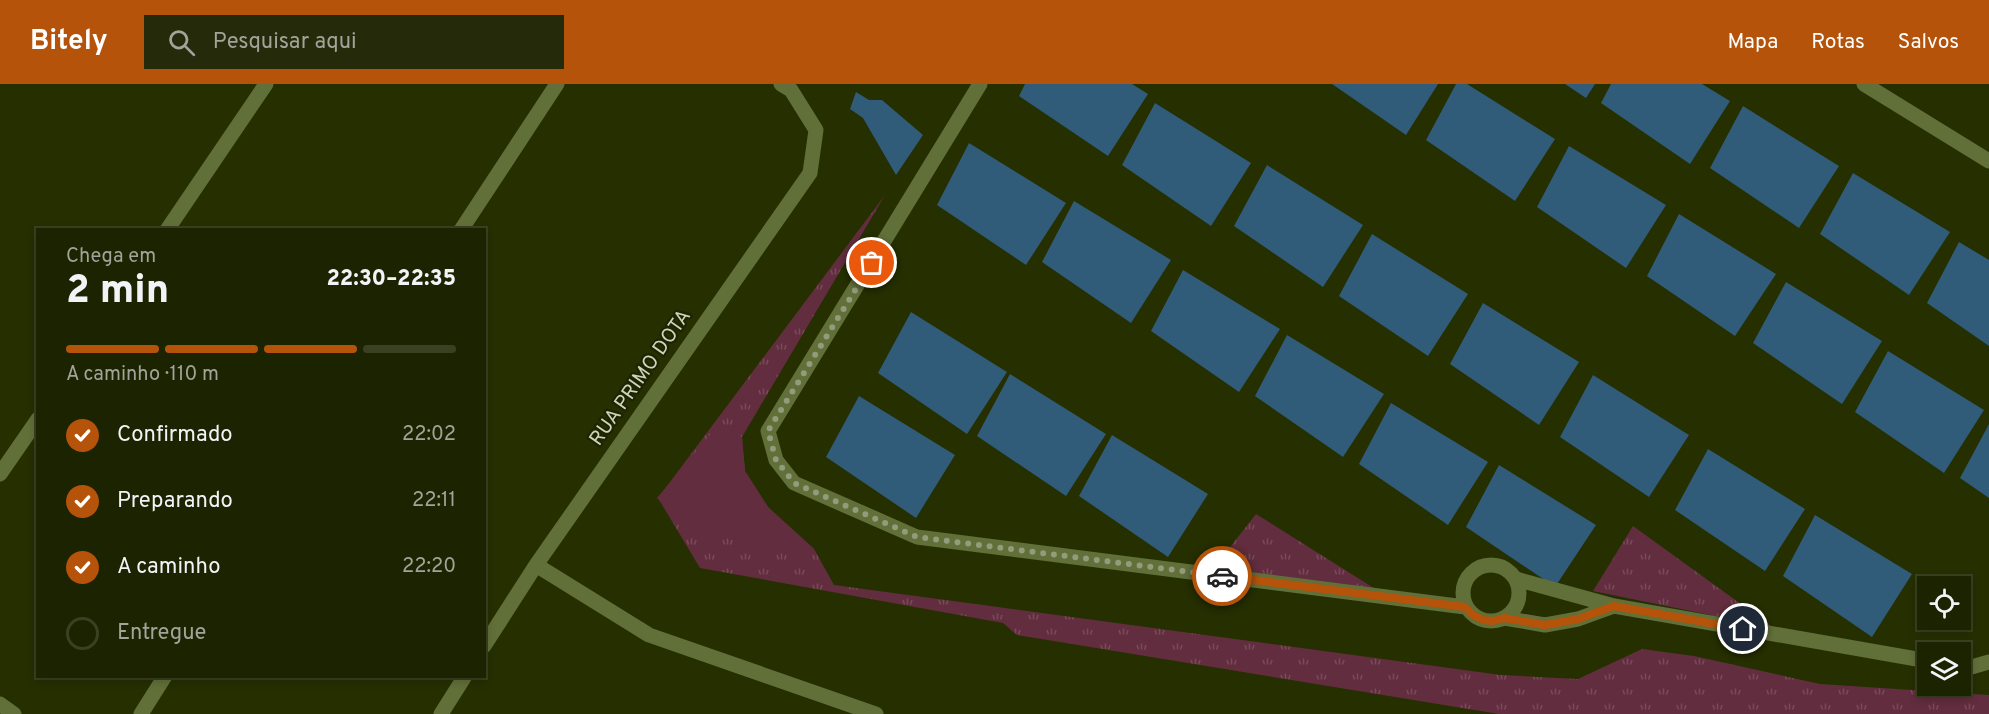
<!DOCTYPE html>
<html lang="pt">
<meta charset="utf-8">
<style>
:root{--surface:#1c2300;--page:#252b0a;--text:#f1f3f6;--muted:#a0a499;--line:#3a4022;--accent:#b45309}
body{margin:0;font-family:Overpass,sans-serif;background:var(--page);color:var(--text);height:100vh;display:flex;flex-direction:column;font-size:22px;white-space:nowrap}
*{box-sizing:border-box;margin:0}
p{font-size:20px;color:var(--muted)}
.icon{flex:none;width:33px;height:33px;fill:none;stroke:currentColor;stroke-width:2;stroke-linecap:round;stroke-linejoin:round}
.map{position:relative;flex:1;overflow:hidden}
.sheet{position:absolute;left:36px;top:144px;width:450px;height:450px;display:flex;flex-direction:column;background:var(--surface);border-radius:0px;box-shadow:0 3px 9px #0003,0 0 0 2px var(--line)}
.sheet>*{flex:none}
.fabs{position:absolute;left:1917px;top:492px;display:grid;gap:12px}
.fabs a{display:grid;place-items:center;width:54px;height:54px;border-radius:0px;background:var(--surface);box-shadow:0 3px 9px #0003,0 0 0 2px var(--line);font-size:30px}
.pin{position:absolute;display:grid;place-items:center;width:51px;height:51px;color:#fff;margin:-26px;border:3px solid #fff;border-radius:50%;box-shadow:0 2px 6px #0007}
.courier{position:absolute;display:grid;place-items:center;width:60px;height:60px;margin:-30px;border:4px solid #b45309;border-radius:50%;background:#fff;color:#222;box-shadow:0 2px 8px #0007}
.headline em{font-style:normal;font-weight:800}
.headline div{display:flex;flex-direction:column-reverse}
.headline{display:flex;align-items:center;justify-content:space-between;height:102px;padding:0 30px}
h1{font-size:39px;font-weight:800;line-height:45px}
.bar{display:grid;grid-template-columns:repeat(4,1fr);gap:9px 6px;align-content:center;height:72px;padding:0 30px}
.bar i{height:8px;border-radius:4px;background:var(--line)}
.bar .current{background:var(--accent)}
.bar p{grid-column:span 4}
ol{padding:0 30px;list-style:none}
li{display:flex;align-items:center;gap:18px;height:66px}
li p{margin-inline-start:auto}
li .icon{padding:6px;border-radius:50%;background:var(--accent);color:#fff;stroke-width:4}
li:last-child{color:var(--muted)}
li i{width:33px;height:33px;border:3px solid var(--line);border-radius:50%}
header{display:flex;align-items:center;gap:36px;box-sizing:border-box;height:84px;padding:0 30px;background:var(--accent);color:#fff}
header strong{font-size:28px}
nav{display:flex;gap:33px;margin-inline-start:auto;font-size:21px}
.search{width:420px;height:54px;background:var(--page);display:flex;align-items:center;gap:15px;box-sizing:border-box;padding:0 21px;border-radius:0px;color:var(--muted);font-size:22px}
.map>svg:first-child{display:block}
</style>
<header>
<strong>Bitely</strong>
<div class="search"><svg class="icon" aria-label="search" viewBox="0 0 24 24"><circle cx="10" cy="10" r="6"/><path d="M15 15l6 6"/></svg>Pesquisar aqui</div>
<nav><a>Mapa</a><a>Rotas</a><a>Salvos</a></nav>
</header>
<div class="map">
<svg width="1989" height="630" viewBox="0 0 1989 630">
<defs>
<pattern id="grass-tufts" width="24" height="20" patternUnits="userSpaceOnUse" patternTransform="scale(1.5)"><rect width="24" height="20" fill="#622d3e"/><path d="M3 7l-1-3M5 7V3M7 7l1-3M15 17l-1-3M17 17v-4M19 17l1-3" fill="none" stroke="#774b58"/></pattern>
</defs>
<rect width="100%" height="100%" fill="#252f00"/>
<path fill="url(#grass-tufts)" d="M885 111 742 353 745 387 768 423 814 465 834 501 1501 591 1578 595 1642 565 1694 572 1820 600 1989 611V630H1499L1017 551 1003 539 700 484 658 414Z
M1256 430 1388 513 1209 490Z
M1633 442 1774 544 1593 507Z"/>
<path fill="#622d3e" d="M720 339 742 353 745 387 768 423 814 465 778 464 690 447 657 414Z"/>
<path fill="#305b79" d="M1025 0H1132L1148 10 1108 72 1019 12Z
M1332 0H1438L1406 51Z
M1456 0H1467L1555 55 1515 117 1426 56Z
M1565 0H1595L1586 14Z
M1611 0H1702L1730 17 1690 80 1601 19Z
M856 8 869 16H882L923 51 896 91 863 34 850 25Z
M1155 19 1251 79 1211 142 1122 81Z
M1743 22 1839 82 1799 144 1710 84Z
M969 59 1066 119 1026 181 937 121Z
M1569 62 1666 121 1626 184 1537 123Z
M1267 81 1363 141 1323 203 1234 142Z
M1853 89 1950 148 1909 211 1820 150Z
M1074 117 1171 176 1131 239 1042 178Z
M1679 130 1776 190 1735 252 1647 192Z
M1372 150 1468 210 1428 272 1339 212Z
M1959 158 1989 176V262L1927 219Z
M1183 186 1280 245 1239 308 1151 247Z
M1786 198 1882 257 1842 320 1753 259Z
M1483 219 1579 278 1539 341 1450 280Z
M911 228 1007 288 967 350 878 289Z
M1287 251 1384 310 1343 373 1255 312Z
M1888 267 1984 326 1944 389 1855 328Z
M1010 290 1106 350 1066 412 977 352Z
M1593 291 1689 351 1649 413 1560 353Z
M859 312 955 371 916 434 826 373Z
M1391 319 1488 378 1448 441 1359 380Z
M1989 340V414L1960 394Z
M1112 351 1208 410 1168 473 1079 412Z
M1708 365 1805 425 1765 487 1675 426Z
M1499 381 1596 441 1555 503 1466 443Z
M1815 431 1912 490 1872 553 1783 492Z"/>
<g fill="none" stroke-linecap="round" stroke-linejoin="round">
<path stroke="#616f39" stroke-width="15" d="M980 0 768 347 776 376 794 399 917 453 1465 523
M1864 0 1989 77
M167 146 266 0
M461 146 557 0
M0 390 38 335
M1463 509a28 28 0 1 1 56 0a28 28 0 1 1-56 0Z
M536 481 649 551 876 630
M1516 495 1614 522 1928 577
M1504 534 1545 541 1578 535 1614 522
M484 562 536 481 810 89 816 46 791 6 781 0
M1960 582 1968 584 1989 578
M0 620 14 630
M141 630 165 592
M441 630 465 592"/>
</g>
<g fill="none" stroke-linecap="round" stroke-linejoin="round">
<path stroke="#929b7a" stroke-width="6" stroke-dasharray="0 10.8" d="M872 179 768 347 776 376 794 399 917 453 1222 492"/>
<path stroke="#b45309" stroke-width="8" d="M1222 492 1465 523 1473 531 1483 536 1493 537 1504 534 1545 541 1578 535 1614 522 1743 545"/>
</g>
<g text-anchor="middle" dominant-baseline="central" stroke-width="4.5" stroke-linejoin="round" paint-order="stroke">
<g font-size="20" fill="#cdd5bc" stroke="#1d2402">
<text transform="translate(641 294) rotate(-55)">RUA PRIMO DOTA</text>
</g>
</g>
</svg>
<div class="fabs">
<a><svg class="icon" aria-label="locate" viewBox="0 0 24 24"><circle cx="12" cy="12" r="6"/><path d="M12 2v4M12 18v4M2 12h4M18 12h4"/></svg></a>
<a><svg class="icon" aria-label="layers" viewBox="0 0 24 24"><path d="M12 4l9 5-9 5-9-5zM3 14l9 5 9-5"/></svg></a>
</div>
<div class="pin" style="left:872px;top:179px;background:#ea580c"><svg class="icon" aria-label="bag" viewBox="0 0 24 24"><path d="M5 8h14l-1 12H6zM9 8a3 3 0 0 1 6 0"/></svg></div>
<div class="pin" style="left:1743px;top:545px;background:#1f2937"><svg class="icon" aria-label="home" viewBox="0 0 24 24"><path d="M3 11l9-7 9 7M6 9v11h12V9"/></svg></div>
<div class="courier" style="left:1222px;top:492px"><svg class="icon" aria-label="car" viewBox="0 0 24 24"><path d="M5 17H2v-5l4-1 3-4h7l3 4 3 1v5h-3M9 17h6M6 11h13"/><circle cx="7" cy="17" r="2"/><circle cx="17" cy="17" r="2"/></svg></div>
<section class="sheet">
<div class="headline"><div><h1>2 min</h1><p>Chega em</p></div><em>22:30–22:35</em></div>
<div class="bar"><i class="current"></i><i class="current"></i><i class="current"></i><i></i><p>A caminho · 110 m</p></div>
<ol>
<li><svg class="icon" aria-label="check" viewBox="0 0 24 24"><path d="M5 12l5 5 9-10"/></svg>Confirmado<p>22:02</p></li>
<li><svg class="icon" aria-label="check" viewBox="0 0 24 24"><path d="M5 12l5 5 9-10"/></svg>Preparando<p>22:11</p></li>
<li><svg class="icon" aria-label="check" viewBox="0 0 24 24"><path d="M5 12l5 5 9-10"/></svg>A caminho<p>22:20</p></li>
<li><i></i>Entregue</li>
</ol>
</section>
</div>
